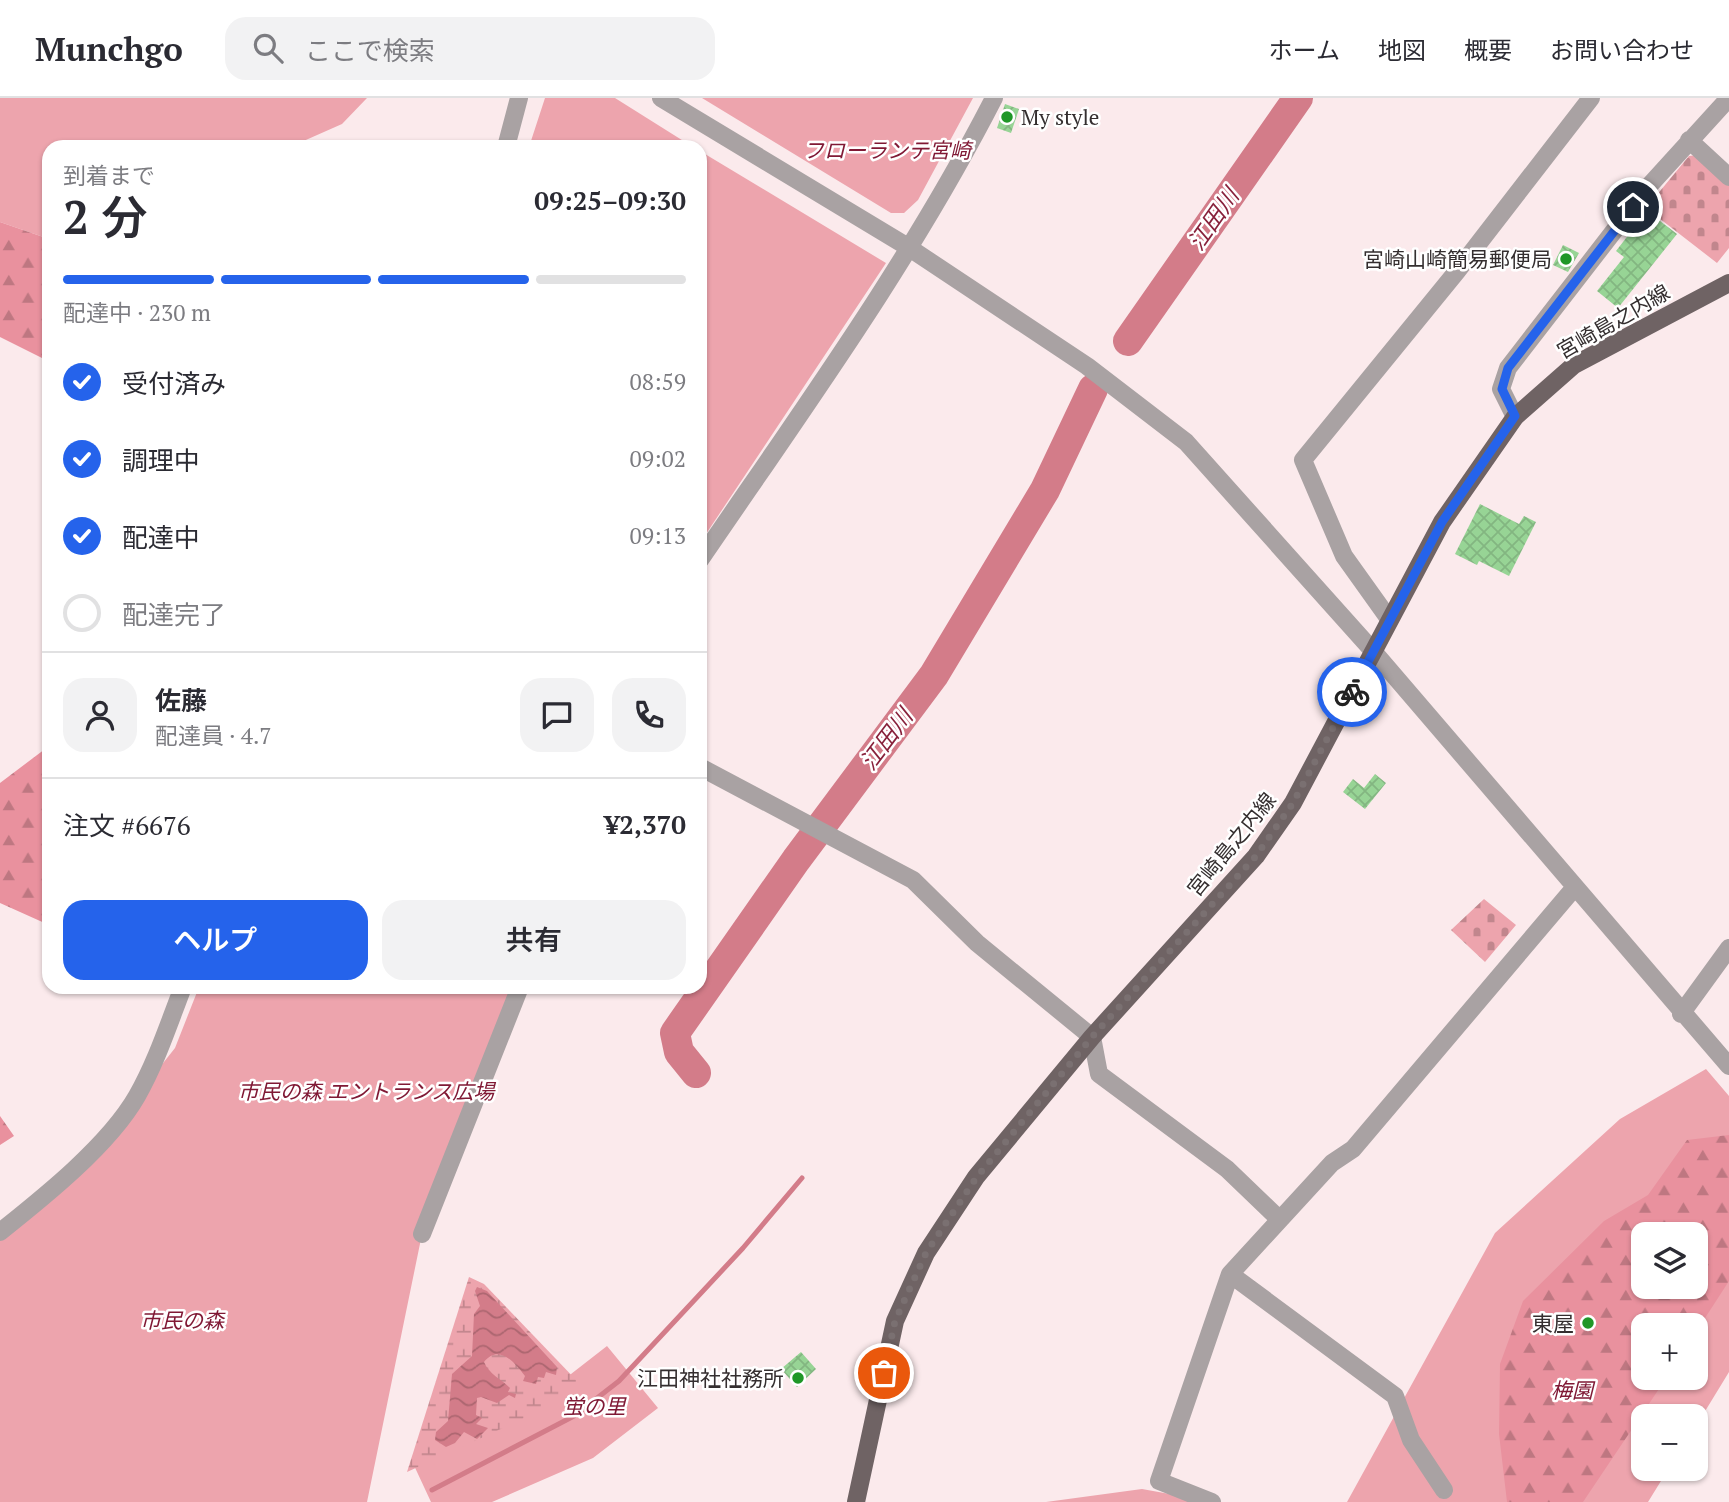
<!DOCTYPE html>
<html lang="ja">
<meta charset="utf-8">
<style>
:root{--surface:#fff;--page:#f2f2f3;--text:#2b2b33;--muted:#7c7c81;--line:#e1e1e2;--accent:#2563eb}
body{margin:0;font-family:"PT Serif","Noto Sans JP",serif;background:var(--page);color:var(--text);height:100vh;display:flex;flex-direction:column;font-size:26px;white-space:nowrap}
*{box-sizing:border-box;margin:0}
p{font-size:23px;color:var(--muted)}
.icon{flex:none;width:38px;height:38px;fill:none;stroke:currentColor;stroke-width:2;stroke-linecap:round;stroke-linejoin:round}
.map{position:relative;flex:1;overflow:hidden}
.drawer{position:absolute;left:42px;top:42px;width:665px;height:854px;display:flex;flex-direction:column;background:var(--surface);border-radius:21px;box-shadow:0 2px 5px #0004}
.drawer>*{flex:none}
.controls{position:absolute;left:1631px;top:1124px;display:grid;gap:14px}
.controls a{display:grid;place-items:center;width:77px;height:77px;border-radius:14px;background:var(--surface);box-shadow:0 2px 5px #0004;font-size:35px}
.pin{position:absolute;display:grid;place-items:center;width:60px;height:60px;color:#fff;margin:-30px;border:4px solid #fff;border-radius:50%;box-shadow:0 2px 7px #0007}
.courier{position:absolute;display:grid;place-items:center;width:70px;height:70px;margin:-35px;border:5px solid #2563eb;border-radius:50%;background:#fff;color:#222;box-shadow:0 2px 9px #0007}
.summary em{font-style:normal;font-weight:600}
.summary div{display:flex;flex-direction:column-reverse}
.summary{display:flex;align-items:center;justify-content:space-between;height:119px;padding:0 21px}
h1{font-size:46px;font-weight:600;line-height:52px}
.bar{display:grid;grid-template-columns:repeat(4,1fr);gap:10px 7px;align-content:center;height:84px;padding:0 21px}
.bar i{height:9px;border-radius:5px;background:var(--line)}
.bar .selected{background:var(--accent)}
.bar p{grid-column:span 4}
.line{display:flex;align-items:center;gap:18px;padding:0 21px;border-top:2px solid var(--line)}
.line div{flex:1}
.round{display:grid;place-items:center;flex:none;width:74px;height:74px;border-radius:21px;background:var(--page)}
ol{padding:0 21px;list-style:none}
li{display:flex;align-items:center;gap:21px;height:77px}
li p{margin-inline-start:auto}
li .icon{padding:7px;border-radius:50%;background:var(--accent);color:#fff;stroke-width:4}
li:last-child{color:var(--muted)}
li i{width:38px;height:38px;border:4px solid var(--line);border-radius:50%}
.primary-button{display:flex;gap:14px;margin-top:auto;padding:14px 21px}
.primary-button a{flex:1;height:80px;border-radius:21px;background:var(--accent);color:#fff;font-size:28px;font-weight:600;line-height:80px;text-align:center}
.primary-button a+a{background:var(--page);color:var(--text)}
header{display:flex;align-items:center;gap:42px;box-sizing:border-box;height:98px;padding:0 35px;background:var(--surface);border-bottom:2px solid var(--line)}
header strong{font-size:33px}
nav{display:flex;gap:38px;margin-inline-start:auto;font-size:24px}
.search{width:490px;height:63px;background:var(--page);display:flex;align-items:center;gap:18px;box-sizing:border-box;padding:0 24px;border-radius:21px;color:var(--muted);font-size:26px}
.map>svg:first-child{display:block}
</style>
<header>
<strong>Munchgo</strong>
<div class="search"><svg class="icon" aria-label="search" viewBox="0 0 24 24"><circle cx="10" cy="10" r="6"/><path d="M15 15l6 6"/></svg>ここで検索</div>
<nav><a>ホーム</a><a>地図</a><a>概要</a><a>お問い合わせ</a></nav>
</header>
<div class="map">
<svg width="1729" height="1404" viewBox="0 0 1729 1404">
<defs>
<pattern id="forest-firs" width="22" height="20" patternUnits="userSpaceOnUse" patternTransform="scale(1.75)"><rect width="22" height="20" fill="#e9919e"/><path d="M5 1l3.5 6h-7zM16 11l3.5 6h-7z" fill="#be7781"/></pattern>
<pattern id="wetland-marsh" width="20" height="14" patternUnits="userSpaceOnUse" patternTransform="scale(1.75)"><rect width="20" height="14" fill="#eda4ad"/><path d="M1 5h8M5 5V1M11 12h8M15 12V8" fill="none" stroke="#c1868d"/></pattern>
<pattern id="cemetery-stones" width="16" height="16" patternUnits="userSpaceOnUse" patternTransform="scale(1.75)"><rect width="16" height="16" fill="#eda4ad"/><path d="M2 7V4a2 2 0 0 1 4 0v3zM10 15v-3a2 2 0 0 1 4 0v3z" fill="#c1868d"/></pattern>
<pattern id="water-waves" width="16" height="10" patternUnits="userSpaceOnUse" patternTransform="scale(1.75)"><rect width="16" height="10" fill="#d37c89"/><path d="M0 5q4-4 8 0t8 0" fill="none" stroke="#ac6670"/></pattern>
<pattern id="building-cross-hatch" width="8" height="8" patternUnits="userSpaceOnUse" patternTransform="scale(1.75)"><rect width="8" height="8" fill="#97d495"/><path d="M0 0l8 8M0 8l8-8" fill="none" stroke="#83b681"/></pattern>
</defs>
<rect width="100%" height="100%" fill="#fbeaec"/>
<path fill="#eda4ad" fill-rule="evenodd" d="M0 0H367L342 26 290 49H49V141L0 124Z
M545 0H615L693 49H529Z
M702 0H973L918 102 904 115H891Z
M700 53 886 165 700 445Z
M199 889H520L422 1136 367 1404H0V1134L137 998 175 950Z
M1706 971 1729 998V1274L1696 1328V1318H1643V1370H1669L1648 1404H1347L1495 1135 1620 1021ZM1643 1136H1696V1188H1643ZM1643 1227H1696V1279H1643Z
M607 1248 658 1310 593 1360 492 1404H431L411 1361 553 1290Z
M1142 1391 1214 1404H1046Z"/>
<path fill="url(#forest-firs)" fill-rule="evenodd" d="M0 124 49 141V256L42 260 0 239Z
M49 648V827L0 805V685Z
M0 1018 14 1038 0 1047Z
M1729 1037V1183L1696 1234V1227H1643V1279H1667L1583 1404H1507L1499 1336 1500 1266 1523 1203 1604 1123 1648 1097 1687 1042ZM1643 1136H1696V1188H1643Z"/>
<path fill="url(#wetland-marsh)" d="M469 1179 484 1186 579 1285V1295L407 1374Z"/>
<path fill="url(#cemetery-stones)" d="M1698 57 1729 85V150L1717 165 1646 110 1689 58Z
M1484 801 1516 827 1485 864 1451 832Z"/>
<path fill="url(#water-waves)" d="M477 1189 487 1193 557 1269 556 1277 546 1274 544 1280 538 1279 536 1286 523 1283 525 1278C515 1265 499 1245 484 1264 489 1276 501 1281 510 1290L508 1294 516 1296 515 1300 509 1297 497 1305 481 1299 477 1300 476 1317 482 1320 476 1326 488 1330 477 1341 464 1334 455 1345 446 1349 435 1342 436 1334 448 1323 452 1276 472 1258 474 1216 480 1208 475 1193Z"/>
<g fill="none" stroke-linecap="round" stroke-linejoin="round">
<path stroke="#d37c89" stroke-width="5" d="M432 1392 574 1318 619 1283 743 1150 802 1080"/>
<path stroke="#d37c89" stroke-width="30" d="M1128 243 1298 0
M696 975 679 954 675 935 796 762 934 577 1045 392 1093 291"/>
</g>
<path fill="url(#building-cross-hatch)" d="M1005 6 1019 11 1011 35 997 30Z
M1647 113 1677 136 1618 210 1597 193 1624 159 1616 153Z
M1563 147 1579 155 1568 174 1553 167Z
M1480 406 1519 426 1524 418 1536 424 1509 478 1479 463 1477 467 1455 456Z
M1375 676 1386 685 1365 711 1343 694 1353 681 1364 690Z
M801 1254 816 1271 797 1289 781 1271Z"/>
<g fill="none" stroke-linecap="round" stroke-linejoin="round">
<path stroke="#a9a2a3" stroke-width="18" d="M661 0 908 149 1087 268 1186 344 1373 553 1729 968
M1689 42 1729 79
M506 49 519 0
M1515 319 1501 291 1508 270 1648 89 1729 0
M700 462C803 311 911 162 994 0
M1389 521 1344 458 1303 362 1458 172 1591 0
M700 669 913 782 977 845 1092 939 1099 976 1227 1071 1278 1120
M1681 916 1729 850
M0 1134C44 1099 109 1047 137 998 156 965 169 925 183 889
M422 1136 520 889
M1230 1176 1395 1298 1411 1342 1444 1392
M1212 1404 1159 1383 1230 1176 1332 1065 1353 1051 1575 789"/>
<path stroke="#6f6364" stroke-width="18" d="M856 1404 895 1223 926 1155 976 1079 1092 939 1256 758 1293 705 1442 424 1515 319 1574 267 1729 185"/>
</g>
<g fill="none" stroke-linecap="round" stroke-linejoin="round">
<path stroke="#7a7071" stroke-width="7" stroke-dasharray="0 12.6" d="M884 1275 895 1223 926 1155 976 1080 1092 939 1256 758 1293 705 1352 594"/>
<path stroke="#2563eb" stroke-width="9" d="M1352 594 1442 424 1515 318 1502 291 1508 270 1633 109"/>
</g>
<g fill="#1f9727" stroke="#fff" stroke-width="2.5">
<circle cx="1007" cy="19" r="7"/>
<circle cx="1566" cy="161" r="7"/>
<circle cx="1588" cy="1225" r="7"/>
<circle cx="798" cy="1280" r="7"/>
</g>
<g text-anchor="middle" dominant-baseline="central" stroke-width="5" stroke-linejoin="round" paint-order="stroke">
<g font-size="21" fill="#342e2f" stroke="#fff" text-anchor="end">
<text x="1021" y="19" text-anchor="start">My style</text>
<text x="1552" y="161">宮崎山崎簡易郵便局</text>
<text x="1574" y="1225">東屋</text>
<text x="784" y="1280">江田神社社務所</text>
</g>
<g font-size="21" font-style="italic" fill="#801935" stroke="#fff">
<text x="887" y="52">フローランテ宮崎</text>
<text x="366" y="993">市民の森 エントランス広場</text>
<text x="182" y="1222">市民の森</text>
<text x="1572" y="1292">梅園</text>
<text x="594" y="1308">蛍の里</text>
</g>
<g font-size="21" fill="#342e2f" stroke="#fff">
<text transform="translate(1613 223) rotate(-30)">宮崎島之内線</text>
<text transform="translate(1231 746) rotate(-51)">宮崎島之内線</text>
</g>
<g font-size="23" font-style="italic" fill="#88213b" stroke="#fff">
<text transform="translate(1213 121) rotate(-55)">江田川</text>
<text transform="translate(886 641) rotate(-53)">江田川</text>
</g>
</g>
</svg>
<div class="controls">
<a><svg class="icon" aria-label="layers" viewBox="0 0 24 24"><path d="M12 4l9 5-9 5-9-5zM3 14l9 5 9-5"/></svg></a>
<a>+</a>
<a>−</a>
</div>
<div class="pin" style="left:884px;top:1275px;background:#ea580c"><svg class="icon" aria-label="bag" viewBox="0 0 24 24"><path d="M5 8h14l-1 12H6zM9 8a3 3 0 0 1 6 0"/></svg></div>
<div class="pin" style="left:1633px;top:109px;background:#1f2937"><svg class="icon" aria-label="home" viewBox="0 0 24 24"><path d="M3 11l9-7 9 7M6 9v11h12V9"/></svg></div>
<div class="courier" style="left:1352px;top:594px"><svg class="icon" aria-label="bike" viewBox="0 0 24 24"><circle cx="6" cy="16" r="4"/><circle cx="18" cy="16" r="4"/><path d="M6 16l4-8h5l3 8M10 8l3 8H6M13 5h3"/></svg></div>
<section class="drawer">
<div class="summary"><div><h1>2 分</h1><p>到着まで</p></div><em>09:25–09:30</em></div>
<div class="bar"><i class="selected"></i><i class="selected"></i><i class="selected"></i><i></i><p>配達中 · 230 m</p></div>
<ol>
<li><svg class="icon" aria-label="check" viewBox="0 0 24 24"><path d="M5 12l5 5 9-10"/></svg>受付済み<p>08:59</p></li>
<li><svg class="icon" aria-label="check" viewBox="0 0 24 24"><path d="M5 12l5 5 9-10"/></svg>調理中<p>09:02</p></li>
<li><svg class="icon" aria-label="check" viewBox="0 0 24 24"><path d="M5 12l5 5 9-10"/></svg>配達中<p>09:13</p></li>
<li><i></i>配達完了</li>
</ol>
<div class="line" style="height:126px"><a class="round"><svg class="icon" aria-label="person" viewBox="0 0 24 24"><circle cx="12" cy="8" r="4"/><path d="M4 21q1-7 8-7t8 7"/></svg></a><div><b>佐藤</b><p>配達員 · 4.7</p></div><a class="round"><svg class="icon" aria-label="chat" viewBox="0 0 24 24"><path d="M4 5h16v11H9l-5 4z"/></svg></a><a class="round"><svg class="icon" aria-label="phone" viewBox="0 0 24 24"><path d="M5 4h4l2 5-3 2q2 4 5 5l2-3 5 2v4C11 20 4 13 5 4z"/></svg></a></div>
<div class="line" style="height:91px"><div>注文 #6676</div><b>¥2,370</b></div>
<div class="primary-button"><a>ヘルプ</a><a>共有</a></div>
</section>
</div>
